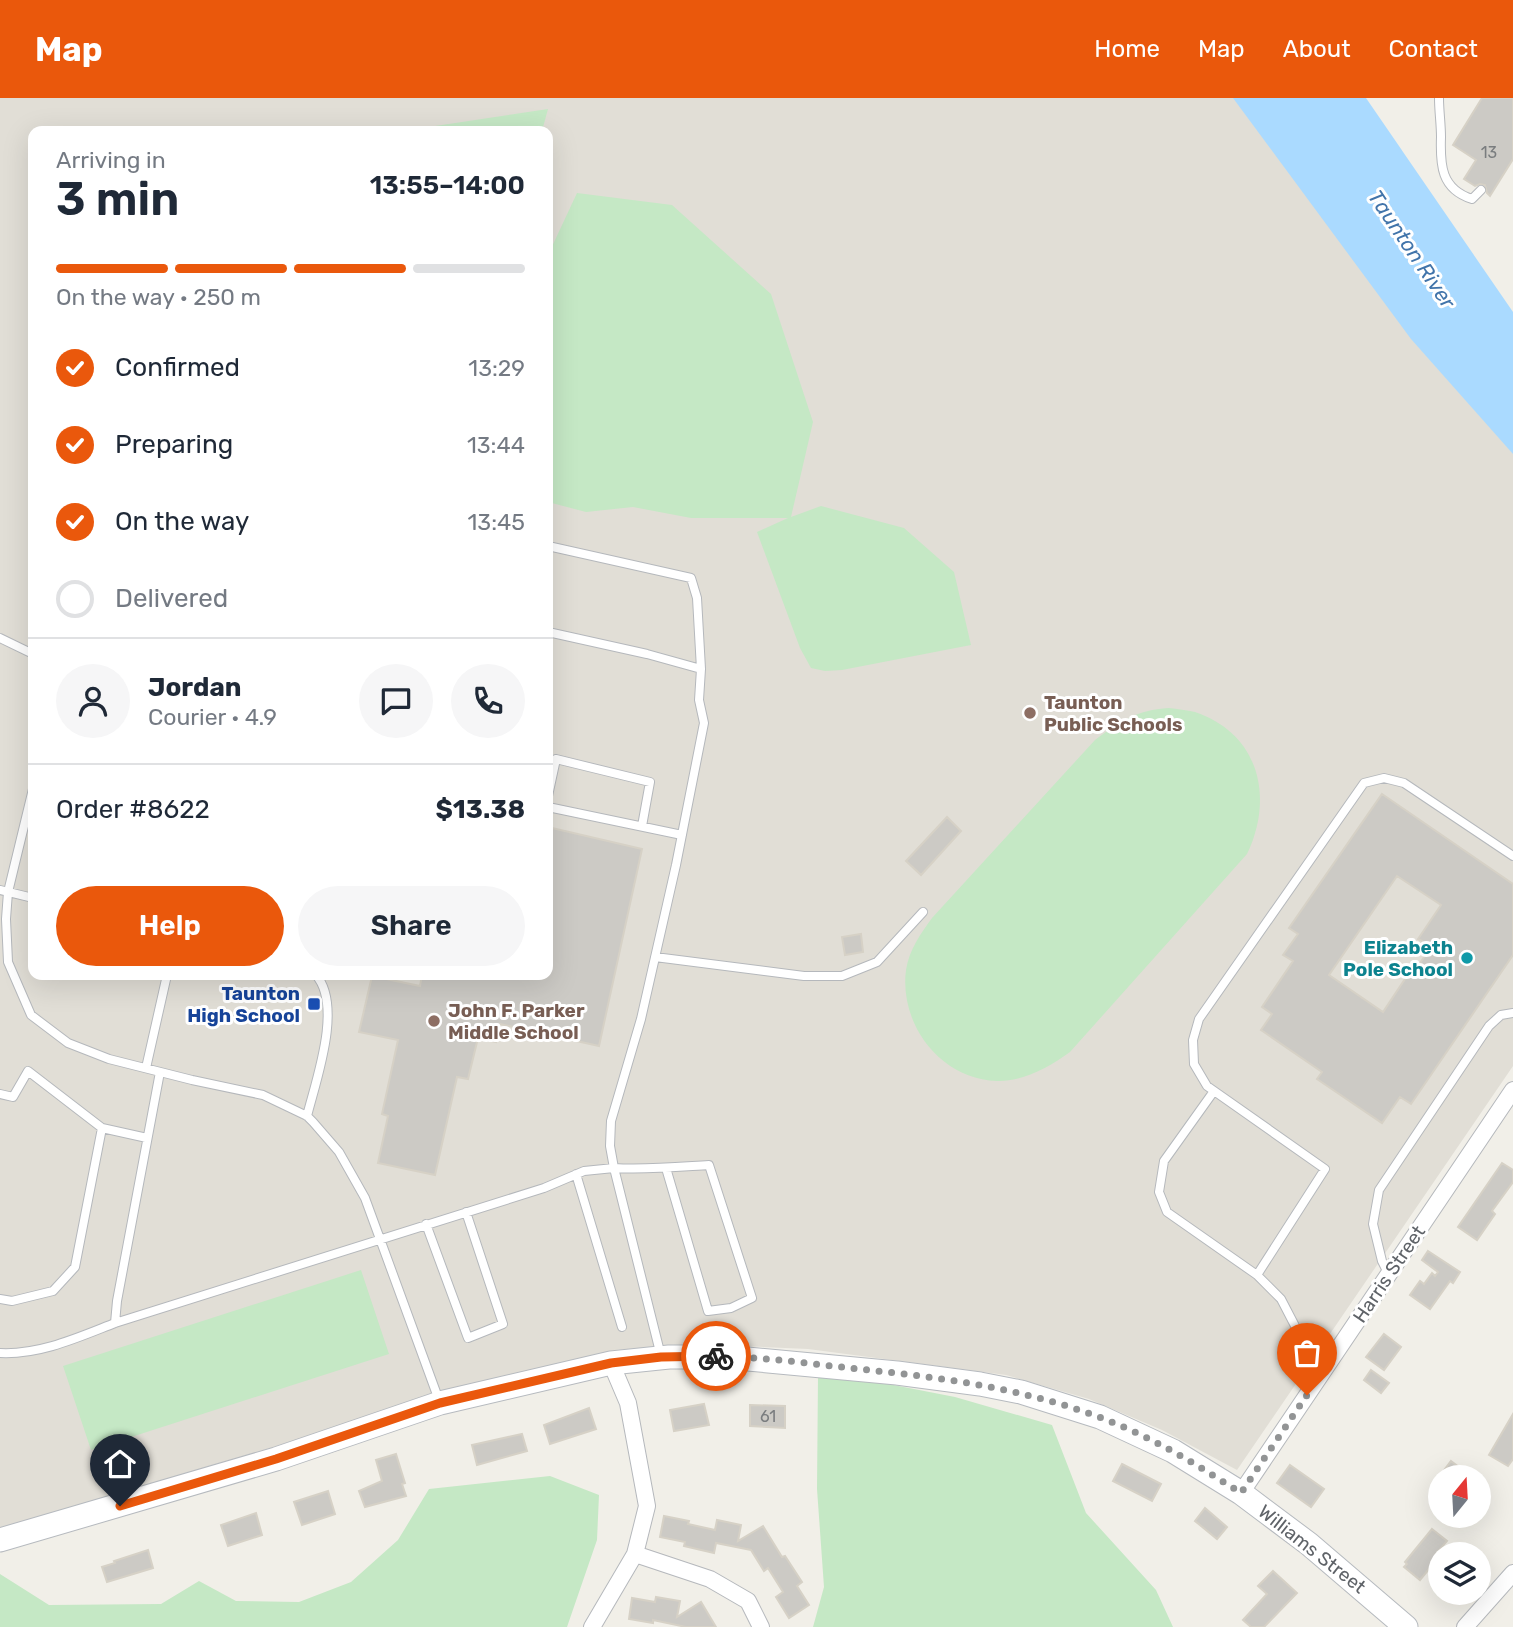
<!DOCTYPE html>
<meta charset="utf-8">
<style>
:root{--surface:#fff;--page:#f6f6f7;--text:#1f2937;--muted:#747a83;--line:#e0e1e3;--accent:#ea580c}
body{margin:0;font-family:Rubik,sans-serif;background:var(--page);color:var(--text);height:100vh;display:flex;flex-direction:column;font-size:26px;white-space:nowrap}
*{box-sizing:border-box;margin:0}
p{font-size:23px;color:var(--muted)}
.icon{flex:none;width:38px;height:38px;fill:none;stroke:currentColor;stroke-width:2;stroke-linecap:round;stroke-linejoin:round}
.map{position:relative;flex:1;overflow:hidden}
.details{position:absolute;left:28px;top:28px;width:525px;height:854px;display:flex;flex-direction:column;background:var(--surface);border-radius:14px;box-shadow:0 7px 28px #0002}
.details>*{flex:none}
.needle{width:46px;rotate:18deg}
.controls{position:absolute;left:1428px;top:1367px;display:grid;gap:14px}
.controls a{display:grid;place-items:center;width:63px;height:63px;border-radius:50%;background:var(--surface);box-shadow:0 7px 28px #0002;font-size:35px}
.pin{position:absolute;display:grid;place-items:center;width:60px;height:60px;color:#fff;margin:-72px -30px;border-radius:50% 50% 50% 0;rotate:-45deg;box-shadow:0 0 7px #0007}
.pin .icon{rotate:45deg}
.courier{position:absolute;display:grid;place-items:center;width:70px;height:70px;margin:-35px;border:5px solid #ea580c;border-radius:50%;background:#fff;color:#222;box-shadow:0 2px 9px #0007}
.headline em{font-style:normal;font-weight:600}
.headline div{display:flex;flex-direction:column-reverse}
.headline{display:flex;align-items:center;justify-content:space-between;height:119px;padding:0 28px}
h1{font-size:46px;font-weight:600;line-height:52px}
.bar{display:grid;grid-template-columns:repeat(4,1fr);gap:10px 7px;align-content:center;height:84px;padding:0 28px}
.bar i{height:9px;border-radius:5px;background:var(--line)}
.bar .active{background:var(--accent)}
.bar p{grid-column:span 4}
.line{display:flex;align-items:center;gap:18px;padding:0 28px;border-top:2px solid var(--line)}
.line div{flex:1}
.round{display:grid;place-items:center;flex:none;width:74px;height:74px;border-radius:37px;background:var(--page)}
ol{padding:0 28px;list-style:none}
li{display:flex;align-items:center;gap:21px;height:77px}
li p{margin-inline-start:auto}
li .icon{padding:7px;border-radius:50%;background:var(--accent);color:#fff;stroke-width:4}
li:last-child{color:var(--muted)}
li i{width:38px;height:38px;border:4px solid var(--line);border-radius:50%}
.button{display:flex;gap:14px;margin-top:auto;padding:14px 28px}
.button a{flex:1;height:80px;border-radius:42px;background:var(--accent);color:#fff;font-size:28px;font-weight:600;line-height:80px;text-align:center}
.button a+a{background:var(--page);color:var(--text)}
header{display:flex;align-items:center;gap:42px;box-sizing:border-box;height:98px;padding:0 35px;background:var(--accent);color:#fff}
header strong{font-size:33px}
nav{display:flex;gap:38px;margin-inline-start:auto;font-size:24px}
.map>svg:first-child{display:block}
</style>
<header>
<strong>Map</strong>
<nav><a>Home</a><a>Map</a><a>About</a><a>Contact</a></nav>
</header>
<div class="map">
<svg width="1513" height="1529" viewBox="0 0 1513 1529">
<rect width="100%" height="100%" fill="#f1efe8"/>
<path fill="#e1ded6" fill-rule="evenodd" d="M0 0H1247L1513 353V968L1237 1372 1162 1332 1089 1301 1006 1277 808 1251 696 1246 614 1252 402 1311 0 1430ZM33 33H548V877H33Z"/>
<path fill="#c5e8c5" d="M548 11 542 33H402Z
M577 95 672 107 771 196 813 324 791 419 821 408 904 430 954 474 971 547 842 572 825 573 811 570 800 550 757 434 788 420H691L633 409 586 414 548 404V157Z
M1169 610C1177 611 1187 612 1195 614 1260 636 1274 700 1247 756L1070 954C1049 969 1023 984 997 983 940 981 899 926 906 872 909 852 921 835 932 820L1095 642C1121 623 1136 612 1169 610Z
M361 1172 389 1256 91 1352 63 1268Z
M818 1278 878 1284 955 1299 1052 1327 1086 1415 1156 1492 1173 1529H813L824 1489 817 1391Z
M550 1378 599 1397 597 1442 567 1529H0V1476L49 1507 161 1506 199 1483 236 1503 299 1504 351 1484 398 1442 429 1391Z"/>
<path fill="#aadaff" d="M1233 0H1366L1513 214V356L1411 241Z"/>
<path fill="#cccac5" stroke="#d6d1c6" stroke-width="2" fill-rule="evenodd" d="M1482 0H1513V61L1490 98 1487 95 1485 87 1480 86 1475 88 1464 81 1476 62 1453 47Z
M1382 696 1513 786V857L1411 1006 1400 999 1382 1025 1317 981 1322 974 1261 932 1272 916 1262 909 1293 863 1283 857 1298 836 1289 830ZM1397 778 1441 807 1418 841 1422 843 1417 850 1426 856 1412 877 1409 875 1383 914 1329 877Z
M947 719 961 733 921 777 906 763Z
M552 730 642 751 599 948 500 926 496 944 478 940 468 981 457 979 435 1077 378 1065 388 1018 382 1016 398 942 359 934 372 878 420 888 422 877H548V733H551Z
M861 836 863 854 845 857 842 839Z
M1502 1065 1513 1072V1084L1492 1113 1495 1116 1477 1142 1458 1129Z
M1428 1153 1460 1174 1453 1185 1450 1183 1430 1211 1410 1197 1420 1183 1424 1186 1432 1175 1435 1178 1438 1174 1422 1162Z
M1384 1236 1401 1249 1384 1272 1366 1259Z
M1371 1272 1389 1285 1381 1295 1364 1282Z
M704 1306 709 1327 674 1333 670 1312Z
M750 1307 785 1308V1330L750 1328Z
M589 1310 596 1331 550 1346 544 1327Z
M1513 1316V1361L1508 1368 1489 1357Z
M522 1336 527 1353 477 1367 472 1347Z
M396 1356 405 1385 402 1386 406 1398 365 1409 359 1393 382 1383 376 1362Z
M1451 1363 1472 1379H1439Z
M1122 1366 1161 1386 1152 1403 1113 1383Z
M1290 1367 1324 1391 1311 1409 1277 1385Z
M328 1393 335 1416 302 1427 294 1404Z
M1205 1410 1227 1429 1217 1441 1195 1423Z
M256 1415 262 1437 228 1448 221 1427Z
M664 1418 689 1423 688 1426 715 1432 717 1422 741 1427 738 1443 763 1428 782 1459 785 1458 802 1484 797 1488 809 1507 789 1520 776 1499 783 1494 768 1470 764 1473 751 1452 716 1445 714 1455 684 1448 685 1444 660 1439Z
M1432 1431 1447 1443 1435 1457 1438 1460 1420 1482 1404 1469 1407 1466 1405 1464Z
M148 1452 153 1470 107 1484 102 1469 115 1465 114 1463Z
M1273 1473 1297 1495 1264 1529H1251L1243 1522 1267 1496 1258 1488Z
M656 1499 680 1503 677 1519 701 1504 716 1529H686L653 1522V1525L629 1521 632 1500 655 1504Z"/>
<g fill="none" stroke-linecap="round" stroke-linejoin="round">
<defs>
<path id="lane" d="M1439 0C1439 13 1441 26 1441 39 1440 67 1441 91 1472 101L1481 92
M548 534 647 556 701 571
M0 540 33 556
M33 691 8 794 6 821 8 864 31 917 68 945 109 961 192 982 263 997 307 1018 313 1024 339 1054 365 1100 440 1305
M548 698 556 661 650 684 642 728
M548 709 682 737
M0 792 33 800
M655 859 804 878H842L877 864 923 814
M146 970 167 877
M1214 993 1164 1063 1159 1094 1167 1114 1257 1177
M0 996 13 999 28 973 102 1030
M307 1018C316 982 343 908 316 877
M576 1076 622 1229
M426 1126 468 1240 503 1226 466 1114
M1388 1175 1382 1163 1373 1126 1379 1092 1489 928 1501 917 1513 915
M0 1201 12 1203 53 1193 75 1169 102 1030 147 1040
M115 1225 117 1203 160 974
M0 1255C40 1257 79 1239 115 1225L544 1090 584 1073 614 1070 610 1048 611 1023 641 921 676 767 704 625 699 602 701 571 697 500 691 480 548 448
M661 1258 614 1070C646 1072 677 1069 709 1067L752 1200 731 1210 708 1213 666 1070
M1320 1276 1281 1201 1257 1177 1325 1071 1207 988 1194 966 1193 942 1199 921 1364 685 1384 680 1404 685 1513 758"/>
<path id="street" d="M1241 1395 1513 992
M635 1456 710 1481 748 1503 761 1529
M592 1529 635 1456 647 1408 628 1305 611 1265
M1465 1529 1513 1475"/>
<path id="secondary" d="M0 1442 276 1361 440 1305 611 1265 669 1259H726L897 1275 980 1286 1021 1294 1100 1319 1173 1353 1241 1395 1309 1446 1406 1529"/>
</defs>
<use href="#lane" stroke="#b5b8bc" stroke-width="10"/>
<use href="#street" stroke="#b5b8bc" stroke-width="18"/>
<use href="#secondary" stroke="#b6babf" stroke-width="25"/>
<use href="#lane" stroke="#fff" stroke-width="8"/>
<use href="#street" stroke="#fff" stroke-width="16"/>
<use href="#secondary" stroke="#fff" stroke-width="23"/>
</g>
<g fill="none" stroke-linecap="round" stroke-linejoin="round">
<path stroke="#929495" stroke-width="7" stroke-dasharray="0 12.6" d="M716 1258C764 1259 812 1266 859 1271 955 1281 1051 1294 1139 1336 1175 1353 1208 1374 1241 1395L1307 1297"/>
<path stroke="#ea580c" stroke-width="9" d="M120 1408 276 1361 440 1305 611 1265 661 1259 716 1258"/>
</g>
<g fill="#8d6e63" stroke="#fff" stroke-width="2.5">
<circle cx="1030" cy="615" r="7"/>
<circle cx="434" cy="923" r="7"/>
</g>
<circle fill="#0f9aa8" stroke="#fff" stroke-width="2.5" cx="1467" cy="860" r="7"/>
<rect fill="#1a4fb4" stroke="#fff" stroke-width="2.5" x="307" y="899" width="14" height="14" rx="3.5"/>
<g text-anchor="middle" dominant-baseline="central" stroke-width="6" stroke-linejoin="round" paint-order="stroke">
<g font-size="16" fill="#7a7d7f">
<text x="1489" y="54">13</text>
<text x="768" y="1318">61</text>
</g>
<g font-size="19" font-weight="bold" fill="#785e54" stroke="#fff" text-anchor="start">
<text x="1044" y="604">Taunton<tspan x="1044" dy="22">Public Schools</tspan></text>
<text x="448" y="912">John F. Parker<tspan x="448" dy="22">Middle School</tspan></text>
</g>
<g font-size="19" font-weight="bold" fill="#0d838f" stroke="#fff" text-anchor="end">
<text x="1453" y="849">Elizabeth<tspan x="1453" dy="22">Pole School</tspan></text>
</g>
<g font-size="19" font-weight="bold" fill="#164399" stroke="#fff" text-anchor="end">
<text x="300" y="895">Taunton<tspan x="300" dy="22">High School</tspan></text>
</g>
<g font-size="19" fill="#5f6368" stroke="#fff">
<text transform="translate(1389 1176) rotate(-56)">Harris Street</text>
<text transform="translate(1312 1451) rotate(38)">Williams Street</text>
</g>
<g font-size="21" font-style="italic" fill="#4174aa" stroke="#fff">
<text transform="translate(1412 151) rotate(56)">Taunton River</text>
</g>
</g>
</svg>
<div class="controls">
<a><svg class="needle" viewBox="-14 -14 28 28"><path d="M0-13l5 13h-10z" fill="#e53935"/><path d="M0 13l5-13h-10z" fill="#747a83"/></svg></a>
<a><svg class="icon" aria-label="layers" viewBox="0 0 24 24"><path d="M12 4l9 5-9 5-9-5zM3 14l9 5 9-5"/></svg></a>
</div>
<div class="pin" style="left:1307px;top:1297px;background:#ea580c"><svg class="icon" aria-label="bag" viewBox="0 0 24 24"><path d="M5 8h14l-1 12H6zM9 8a3 3 0 0 1 6 0"/></svg></div>
<div class="pin" style="left:120px;top:1408px;background:#1f2937"><svg class="icon" aria-label="home" viewBox="0 0 24 24"><path d="M3 11l9-7 9 7M6 9v11h12V9"/></svg></div>
<div class="courier" style="left:716px;top:1258px"><svg class="icon" aria-label="bike" viewBox="0 0 24 24"><circle cx="6" cy="16" r="4"/><circle cx="18" cy="16" r="4"/><path d="M6 16l4-8h5l3 8M10 8l3 8H6M13 5h3"/></svg></div>
<section class="details">
<div class="headline"><div><h1>3 min</h1><p>Arriving in</p></div><em>13:55–14:00</em></div>
<div class="bar"><i class="active"></i><i class="active"></i><i class="active"></i><i></i><p>On the way · 250 m</p></div>
<ol>
<li><svg class="icon" aria-label="check" viewBox="0 0 24 24"><path d="M5 12l5 5 9-10"/></svg>Confirmed<p>13:29</p></li>
<li><svg class="icon" aria-label="check" viewBox="0 0 24 24"><path d="M5 12l5 5 9-10"/></svg>Preparing<p>13:44</p></li>
<li><svg class="icon" aria-label="check" viewBox="0 0 24 24"><path d="M5 12l5 5 9-10"/></svg>On the way<p>13:45</p></li>
<li><i></i>Delivered</li>
</ol>
<div class="line" style="height:126px"><a class="round"><svg class="icon" aria-label="person" viewBox="0 0 24 24"><circle cx="12" cy="8" r="4"/><path d="M4 21q1-7 8-7t8 7"/></svg></a><div><b>Jordan</b><p>Courier · 4.9</p></div><a class="round"><svg class="icon" aria-label="chat" viewBox="0 0 24 24"><path d="M4 5h16v11H9l-5 4z"/></svg></a><a class="round"><svg class="icon" aria-label="phone" viewBox="0 0 24 24"><path d="M5 4h4l2 5-3 2q2 4 5 5l2-3 5 2v4C11 20 4 13 5 4z"/></svg></a></div>
<div class="line" style="height:91px"><div>Order #8622</div><b>$13.38</b></div>
<div class="button"><a>Help</a><a>Share</a></div>
</section>
</div>
